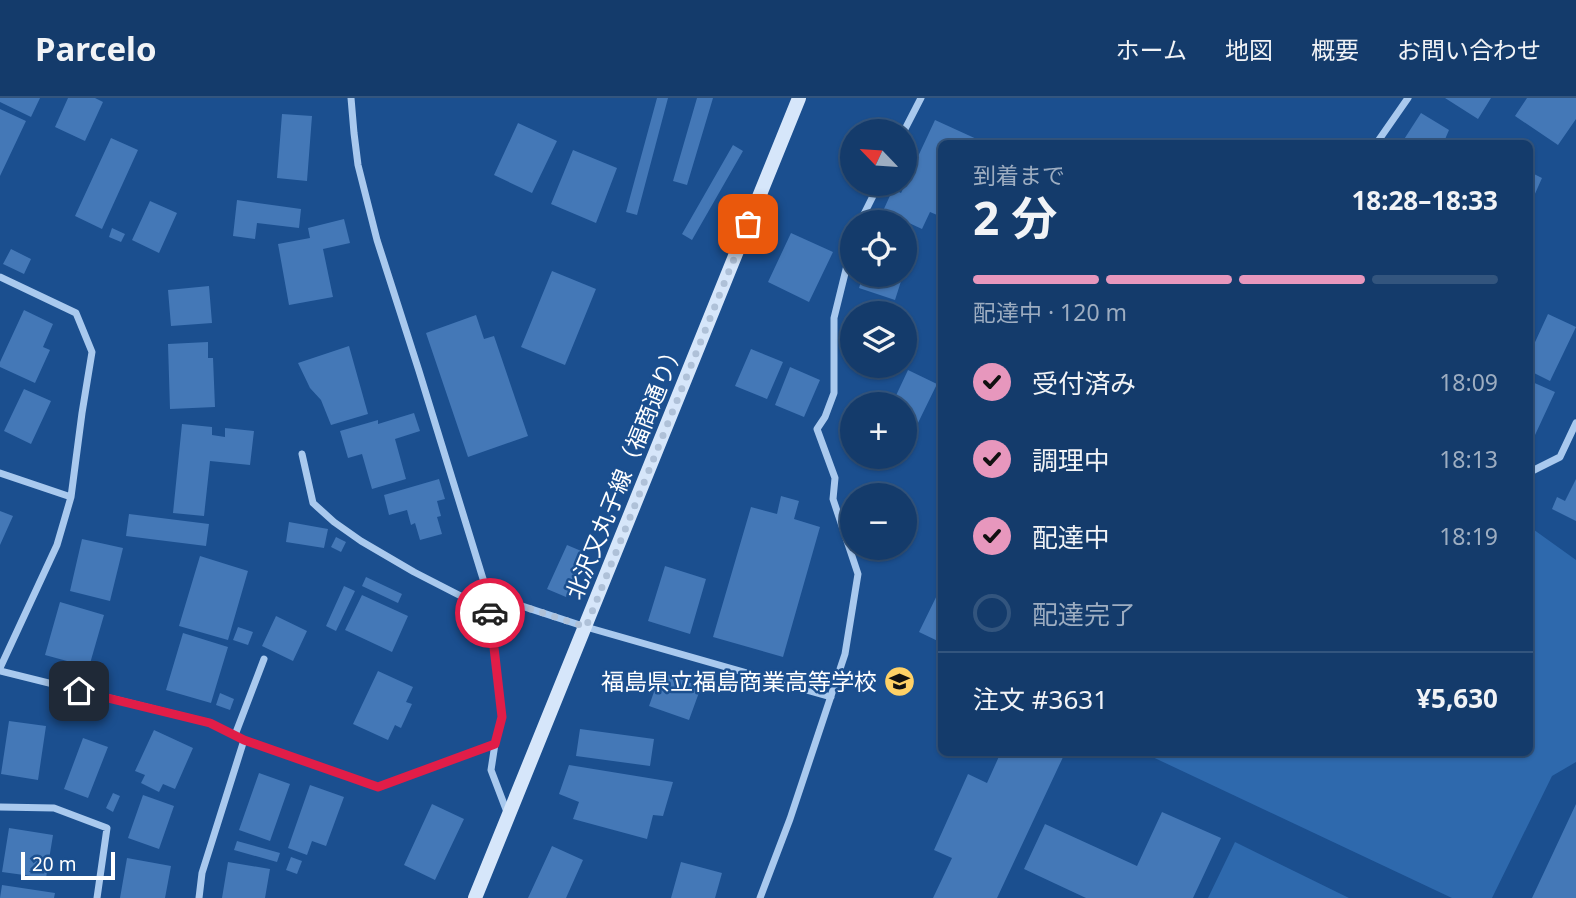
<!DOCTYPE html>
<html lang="ja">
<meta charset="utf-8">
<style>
:root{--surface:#143b6b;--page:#1d4271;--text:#f1f3f6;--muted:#9dadc1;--line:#33557e;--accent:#e797bd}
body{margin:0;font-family:"Noto Sans","Noto Sans JP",sans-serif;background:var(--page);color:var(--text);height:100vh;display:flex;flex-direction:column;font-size:26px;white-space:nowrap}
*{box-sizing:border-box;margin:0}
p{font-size:23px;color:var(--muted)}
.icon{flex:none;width:38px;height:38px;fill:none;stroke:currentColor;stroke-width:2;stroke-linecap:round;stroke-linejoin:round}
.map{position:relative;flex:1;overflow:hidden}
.panel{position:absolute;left:938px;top:42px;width:595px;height:616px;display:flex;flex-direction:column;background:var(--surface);border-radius:10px;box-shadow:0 2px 5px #0004,0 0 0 2px var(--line)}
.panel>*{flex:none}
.needle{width:46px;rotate:295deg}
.buttons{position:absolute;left:840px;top:21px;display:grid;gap:14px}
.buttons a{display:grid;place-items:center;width:77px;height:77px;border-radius:50%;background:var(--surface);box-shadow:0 2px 5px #0004,0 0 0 2px var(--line);font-size:35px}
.scale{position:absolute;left:21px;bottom:18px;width:94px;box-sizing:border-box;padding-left:7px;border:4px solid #fff;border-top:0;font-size:19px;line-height:24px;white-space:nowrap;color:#fff;-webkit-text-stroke:5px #1b4f8f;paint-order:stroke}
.pin{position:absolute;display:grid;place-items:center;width:60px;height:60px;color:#fff;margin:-30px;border-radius:14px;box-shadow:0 4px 10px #0006}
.courier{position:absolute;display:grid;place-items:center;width:70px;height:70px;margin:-35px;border:5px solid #e11d48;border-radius:50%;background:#fff;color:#222;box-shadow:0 2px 9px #0007}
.summary em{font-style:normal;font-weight:700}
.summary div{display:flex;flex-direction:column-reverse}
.summary{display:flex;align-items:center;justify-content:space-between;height:119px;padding:0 35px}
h1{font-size:46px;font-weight:700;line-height:52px}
.bar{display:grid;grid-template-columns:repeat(4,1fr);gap:10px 7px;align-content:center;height:84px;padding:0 35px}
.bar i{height:9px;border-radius:5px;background:var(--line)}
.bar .on{background:var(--accent)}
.bar p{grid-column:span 4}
.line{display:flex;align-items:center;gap:18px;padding:0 35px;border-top:2px solid var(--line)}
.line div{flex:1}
ol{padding:0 35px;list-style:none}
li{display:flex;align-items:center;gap:21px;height:77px}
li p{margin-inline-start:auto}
li .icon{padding:7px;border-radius:50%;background:var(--accent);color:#111;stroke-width:4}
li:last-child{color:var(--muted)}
li i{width:38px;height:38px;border:4px solid var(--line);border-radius:50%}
header{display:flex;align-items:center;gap:42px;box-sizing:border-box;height:98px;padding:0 35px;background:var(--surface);border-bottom:2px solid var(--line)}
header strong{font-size:33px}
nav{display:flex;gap:38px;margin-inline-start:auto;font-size:24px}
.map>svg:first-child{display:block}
</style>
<header>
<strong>Parcelo</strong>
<nav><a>ホーム</a><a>地図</a><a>概要</a><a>お問い合わせ</a></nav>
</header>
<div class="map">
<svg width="1576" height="800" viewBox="0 0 1576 800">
<rect width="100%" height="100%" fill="#1b4f8f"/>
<path fill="#2e69ad" d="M1530 429 1576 462V664L1552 678 1492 800H1452L1144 655 1530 654Z
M1235 744 1349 800H1208Z"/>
<path fill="#4478b7" d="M0 0H40L31 19 0 4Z
M68 0H95L103 4 85 43 55 29Z
M657 0H668L637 117 626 114Z
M697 0H713L687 87 673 83Z
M1445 0H1491L1478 21Z
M1527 0H1576V21L1558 47 1515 18Z
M0 11 26 23 0 78Z
M1421 15 1449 32 1443 46H1401Z
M282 16 312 18 307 83 277 80Z
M935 22 981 43 979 46H942V119L930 114 922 131 883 113 893 91 901 95Z
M518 25 557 43 532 95 494 77Z
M111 40 138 52 102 131 75 118Z
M733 47 743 53 692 142 682 136Z
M573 52 617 70 596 125 551 106Z
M1530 74 1542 80 1530 107Z
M237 102 301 111 299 130 257 125 255 141 233 138Z
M150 103 177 115 159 155 132 142Z
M344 121 350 145 323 151 333 199 289 207 278 146 310 140 308 130Z
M112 130 125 136 121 144 109 139Z
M791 135 833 154 809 204 768 184Z
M905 138 914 141 905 168Z
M11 151 31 161 24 176 3 166Z
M552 173 596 191 565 267 521 249Z
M863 177H903L895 202 859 190Z
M209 188 212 225 171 228 168 192Z
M24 212 53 226 43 249 50 252 35 285 0 269V264Z
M1548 216 1576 229 1550 283 1530 273V255Z
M476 217 484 241 494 238 528 338 468 359 426 235Z
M208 244V260H213L215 309 170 311 168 246Z
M349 248 368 316 331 327 321 302 310 290 298 265Z
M751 251 783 264 767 301 735 288Z
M790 269 820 282 804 319 775 307Z
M908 272 937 286 917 327 905 321V306H892Z
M1530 283 1555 294 1535 337 1530 334Z
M24 291 51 303 31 346 4 333Z
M414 315 420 333 395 341 406 381 372 391 362 356 348 360 340 333 378 322V326Z
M182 326 212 329V337L225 339V330L254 333 250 367 210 363 204 418 173 415Z
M439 381 445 401 437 403 441 418 437 419 442 436 420 442 415 425 411 427 407 412 389 417 384 397Z
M1576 381V423L1552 411 1557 399 1565 403Z
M781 398 799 403 794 421 820 429 783 559 713 539 751 409 777 416Z
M0 413 13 418 0 447Z
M129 416 209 426 206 448 126 438Z
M289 424 328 431 324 450 286 444Z
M336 439 346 444 341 454 331 449Z
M82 441 123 450 110 503 70 493Z
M567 447 586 455 566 499 547 491Z
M200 458 248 473 228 542 179 528Z
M665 468 706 481 690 536 648 523Z
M366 479 402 496 398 505 362 488Z
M942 487V545L919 534Z
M344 488 355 493 336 533 326 528Z
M362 497 408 518 392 554 345 532Z
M60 504 104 517 89 569 45 557Z
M276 518 307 533 293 563 262 548Z
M238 529 253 534 248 547 233 542Z
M183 535 228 549 211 605 166 592Z
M378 573 413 589 406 604 412 606 401 630 395 627 388 642 353 626Z
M661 574 701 589 689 622 649 608Z
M220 595 234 601 230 612 216 607Z
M9 623 46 628 38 682 1 676Z
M580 631 654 641 650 668 576 658Z
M154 632 193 650 175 691 163 686 159 694 141 685 145 677 135 673Z
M83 640 108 649 88 700 64 691Z
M1001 654H1059L1064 657 997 800H933L952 760 934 752 968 676 987 685Z
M569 667 673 684 663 718 653 717 647 741 573 721 579 704 559 696Z
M259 675 290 686 270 743 239 732Z
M310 687 344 699 326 748 312 743 307 757 288 750Z
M113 695 120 698 113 714 106 710Z
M143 697 174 708 159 751 128 740Z
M432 706 464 721 435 782 404 767Z
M1576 706V800H1532Z
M1162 714 1221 740 1193 800H1086L1024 771 1045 726 1137 768Z
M9 730 53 737 46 780 2 774Z
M237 743 280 755 277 764 234 752Z
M552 748 583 762 566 800H528Z
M291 759 302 763 297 776 286 772Z
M127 760 171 768 165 800H120Z
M228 764 270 771 265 800H222Z
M681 764 722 775 715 800H671Z
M2 787 55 795 54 800H0Z"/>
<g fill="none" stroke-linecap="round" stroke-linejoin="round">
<path stroke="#a9c9ee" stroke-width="7" d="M351 0 354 35 358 67 377 142 419 273 488 497 586 529 831 599
M904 33 921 0
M1376 46 1408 0
M860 124 879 86
M0 179 76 215 92 254 82 315 71 399
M302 356 313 405 334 424 361 443 414 474 490 513
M1530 374 1560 359 1576 325
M0 375 71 399 57 447 0 570
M488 497 502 619 495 646 491 672 507 714
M0 573 210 625 244 642 378 689 495 646
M235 637 264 561
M0 709 54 710 107 730 97 800
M199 800 202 775 244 642
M760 800 790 721 845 556 858 476 833 401 835 380 817 331 825 319 834 295V220L852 147"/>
<path stroke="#d6e6fa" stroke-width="14" d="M475 800 799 0"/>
</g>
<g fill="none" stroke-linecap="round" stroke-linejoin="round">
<path stroke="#afc1d8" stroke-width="7" stroke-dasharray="0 12.6" d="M490 515 488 497 586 529 748 126"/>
<path stroke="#e11d48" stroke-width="9" d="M79 593 210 625 244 642 378 689 495 646 502 619 490 515"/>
</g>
<defs>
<symbol id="school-disc" viewBox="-11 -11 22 22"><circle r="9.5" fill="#ffd166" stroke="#1b4f8f"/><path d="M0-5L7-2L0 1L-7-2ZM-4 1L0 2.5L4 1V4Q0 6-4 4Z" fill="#111"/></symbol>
</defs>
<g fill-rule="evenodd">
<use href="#school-disc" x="882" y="566" width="35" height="35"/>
</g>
<g text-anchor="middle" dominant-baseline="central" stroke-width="5" stroke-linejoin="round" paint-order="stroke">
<g font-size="23" fill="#fff" stroke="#1b4f8f">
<text transform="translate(624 372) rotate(-68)">北沢又丸子線（福商通り）</text>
</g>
<g font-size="23" fill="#fff" stroke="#1b4f8f" text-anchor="end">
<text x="877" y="583">福島県立福島商業高等学校</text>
</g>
</g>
</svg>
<div class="buttons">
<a><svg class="needle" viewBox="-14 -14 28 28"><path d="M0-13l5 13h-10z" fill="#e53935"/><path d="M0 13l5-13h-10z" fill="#9dadc1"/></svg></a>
<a><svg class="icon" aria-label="locate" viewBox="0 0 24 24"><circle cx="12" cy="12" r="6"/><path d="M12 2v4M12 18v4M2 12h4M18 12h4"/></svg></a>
<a><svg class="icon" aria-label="layers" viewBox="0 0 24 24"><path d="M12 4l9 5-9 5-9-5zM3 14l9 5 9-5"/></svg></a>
<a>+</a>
<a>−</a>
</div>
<div class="scale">20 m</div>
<div class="pin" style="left:748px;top:126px;background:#ea580c"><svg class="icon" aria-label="bag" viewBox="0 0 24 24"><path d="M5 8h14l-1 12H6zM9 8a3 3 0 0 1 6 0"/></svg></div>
<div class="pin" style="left:79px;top:593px;background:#1f2937"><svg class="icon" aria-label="home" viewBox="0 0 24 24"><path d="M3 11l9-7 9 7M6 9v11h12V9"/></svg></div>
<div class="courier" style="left:490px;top:515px"><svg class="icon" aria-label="car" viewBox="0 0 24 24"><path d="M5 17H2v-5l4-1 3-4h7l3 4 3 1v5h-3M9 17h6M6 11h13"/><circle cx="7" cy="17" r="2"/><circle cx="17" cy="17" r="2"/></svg></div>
<section class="panel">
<div class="summary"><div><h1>2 分</h1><p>到着まで</p></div><em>18:28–18:33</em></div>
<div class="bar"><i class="on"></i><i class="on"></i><i class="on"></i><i></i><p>配達中 · 120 m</p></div>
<ol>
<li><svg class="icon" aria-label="check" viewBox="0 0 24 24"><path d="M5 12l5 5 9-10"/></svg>受付済み<p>18:09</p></li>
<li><svg class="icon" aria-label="check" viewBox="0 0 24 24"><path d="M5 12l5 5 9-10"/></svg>調理中<p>18:13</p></li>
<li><svg class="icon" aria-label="check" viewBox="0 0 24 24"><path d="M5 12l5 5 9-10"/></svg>配達中<p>18:19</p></li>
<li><i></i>配達完了</li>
</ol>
<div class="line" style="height:91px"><div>注文 #3631</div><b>¥5,630</b></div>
</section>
</div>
